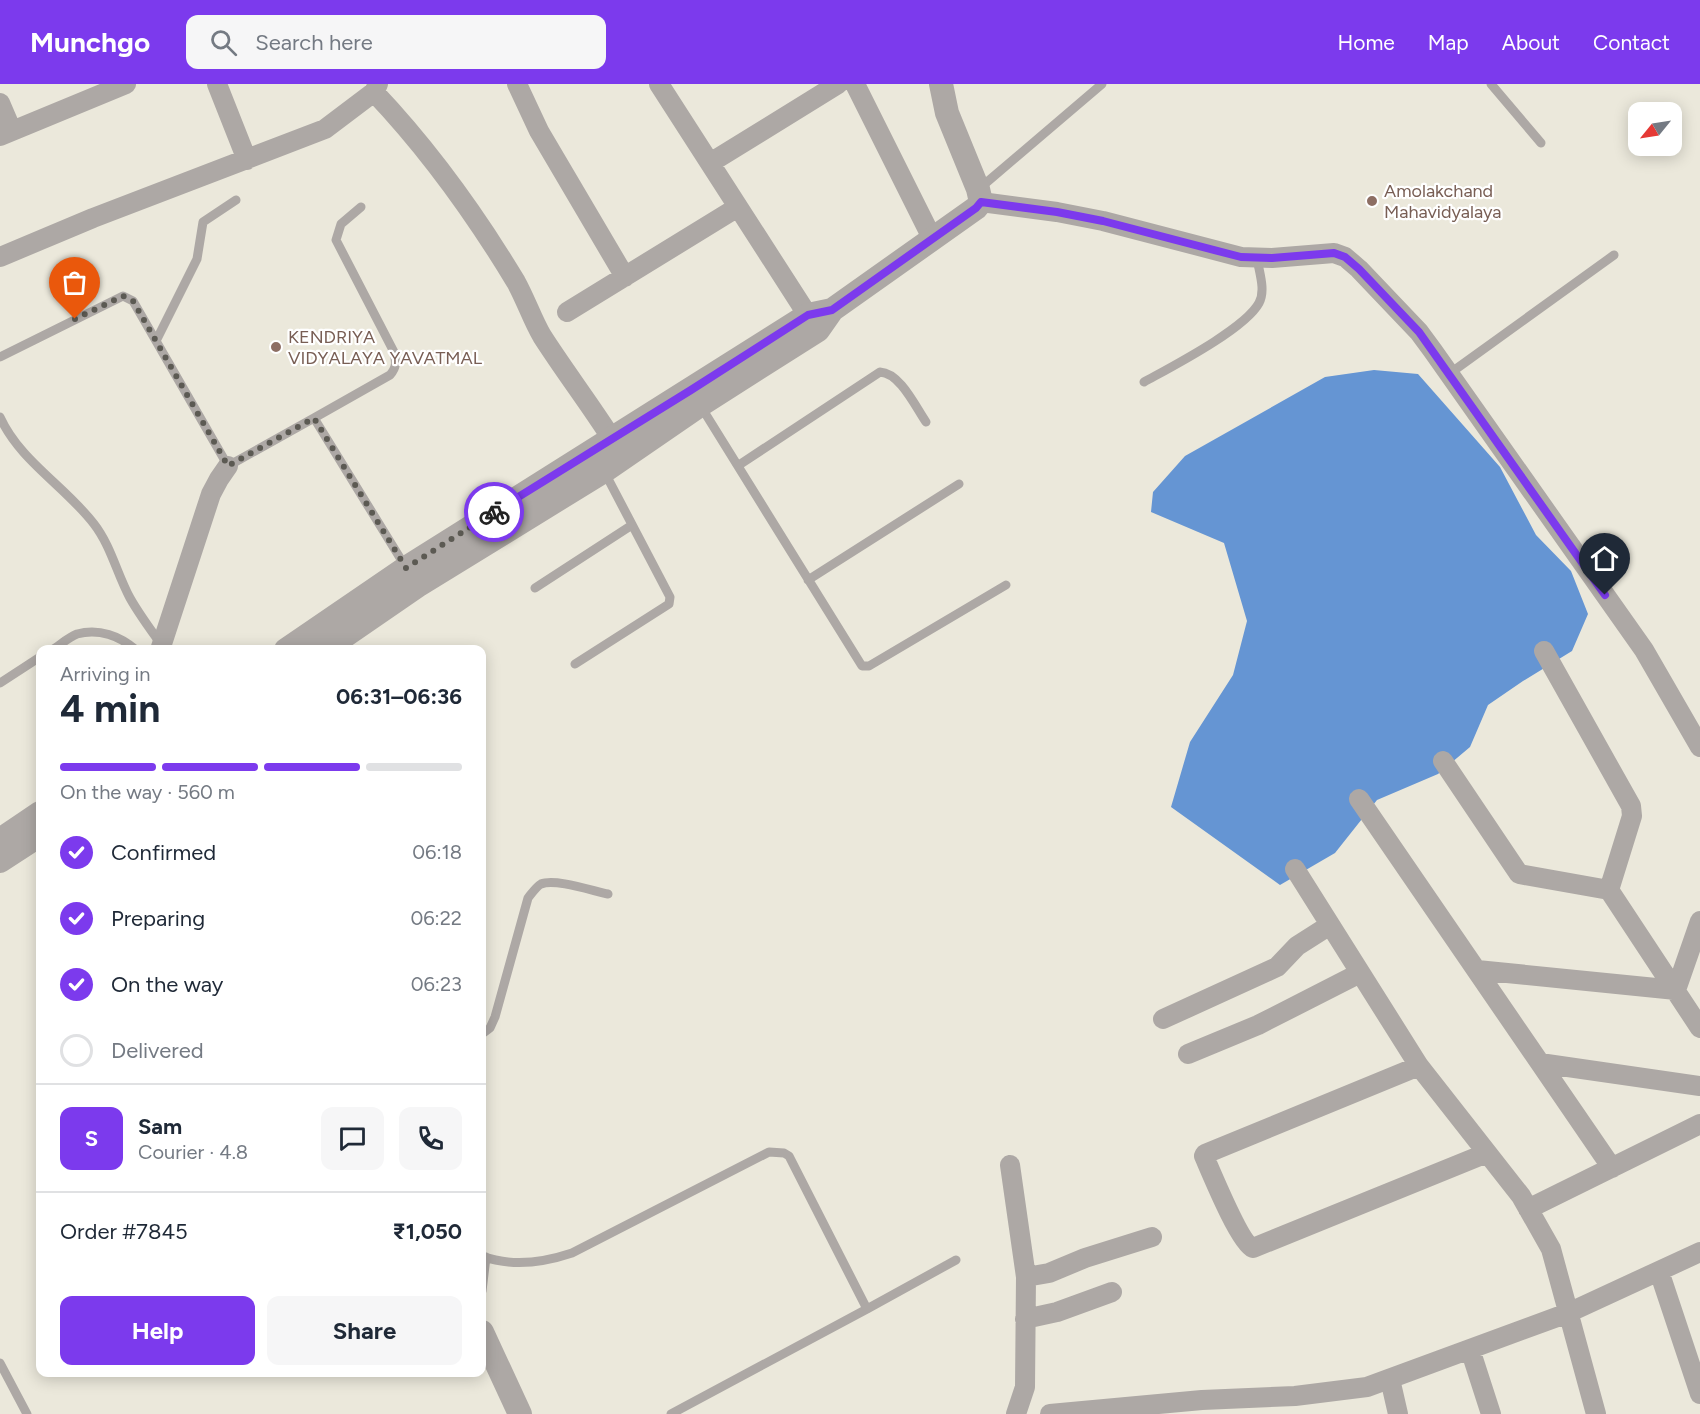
<!DOCTYPE html>
<meta charset="utf-8">
<style>
:root{--surface:#fff;--page:#f6f6f7;--text:#1f2937;--muted:#747a83;--line:#e0e1e3;--accent:#7c3aed}
body{margin:0;font-family:Figtree,sans-serif;background:var(--page);color:var(--text);height:100vh;display:flex;flex-direction:column;font-size:22px;white-space:nowrap}
*{box-sizing:border-box;margin:0}
p{font-size:20px;color:var(--muted)}
.icon{flex:none;width:33px;height:33px;fill:none;stroke:currentColor;stroke-width:2;stroke-linecap:round;stroke-linejoin:round}
.map{position:relative;flex:1;overflow:hidden}
.details{position:absolute;left:36px;top:561px;width:450px;height:732px;display:flex;flex-direction:column;background:var(--surface);border-radius:12px;box-shadow:0 3px 15px #0003}
.details>*{flex:none}
.needle{width:39px;rotate:240deg}
.buttons{position:absolute;left:1628px;top:18px;display:grid;gap:12px}
.buttons a{display:grid;place-items:center;width:54px;height:54px;border-radius:12px;background:var(--surface);box-shadow:0 3px 15px #0003;font-size:30px}
.pin{position:absolute;display:grid;place-items:center;width:51px;height:51px;color:#fff;margin:-62px -26px;border-radius:50% 50% 50% 0;rotate:-45deg;box-shadow:0 0 6px #0007}
.pin .icon{rotate:45deg}
.courier{position:absolute;display:grid;place-items:center;width:60px;height:60px;margin:-30px;border:4px solid #7c3aed;border-radius:50%;background:#fff;color:#222;box-shadow:0 2px 8px #0007}
.head em{font-style:normal;font-weight:700}
.head div{display:flex;flex-direction:column-reverse}
.head{display:flex;align-items:center;justify-content:space-between;height:102px;padding:0 24px}
h1{font-size:39px;font-weight:700;line-height:45px}
.bar{display:grid;grid-template-columns:repeat(4,1fr);gap:9px 6px;align-content:center;height:72px;padding:0 24px}
.bar i{height:8px;border-radius:4px;background:var(--line)}
.bar .current{background:var(--accent)}
.bar p{grid-column:span 4}
.line{display:flex;align-items:center;gap:15px;padding:0 24px;border-top:2px solid var(--line)}
.line div{flex:1}
.round{display:grid;place-items:center;flex:none;width:63px;height:63px;border-radius:12px;background:var(--page)}
ol{padding:0 24px;list-style:none}
li{display:flex;align-items:center;gap:18px;height:66px}
li p{margin-inline-start:auto}
li .icon{padding:6px;border-radius:50%;background:var(--accent);color:#fff;stroke-width:4}
li:last-child{color:var(--muted)}
li i{width:33px;height:33px;border:3px solid var(--line);border-radius:50%}
.cta{display:flex;gap:12px;margin-top:auto;padding:12px 24px}
.cta a{flex:1;height:69px;border-radius:12px;background:var(--accent);color:#fff;font-size:24px;font-weight:700;line-height:69px;text-align:center}
.cta a+a{background:var(--page);color:var(--text)}
header{display:flex;align-items:center;gap:36px;box-sizing:border-box;height:84px;padding:0 30px;background:var(--accent);color:#fff}
header strong{font-size:28px}
nav{display:flex;gap:33px;margin-inline-start:auto;font-size:21px}
.search{width:420px;height:54px;background:var(--page);display:flex;align-items:center;gap:15px;box-sizing:border-box;padding:0 21px;border-radius:12px;color:var(--muted);font-size:22px}
.map>svg:first-child{display:block}
</style>
<header>
<strong>Munchgo</strong>
<div class="search"><svg class="icon" aria-label="search" viewBox="0 0 24 24"><circle cx="10" cy="10" r="6"/><path d="M15 15l6 6"/></svg>Search here</div>
<nav><a>Home</a><a>Map</a><a>About</a><a>Contact</a></nav>
</header>
<div class="map">
<svg width="1700" height="1330" viewBox="0 0 1700 1330">
<rect width="100%" height="100%" fill="#ebe8db"/>
<path fill="#6595d3" d="M1374 286 1418 290 1500 383 1536 451 1571 487 1588 530 1572 567 1523 597 1488 621 1470 663 1438 690 1377 716 1335 769 1280 801 1171 723 1190 658 1233 591 1247 537 1224 459 1151 428 1153 408 1185 372 1325 293Z"/>
<g fill="none" stroke-linecap="round" stroke-linejoin="round">
<path stroke="#ada8a5" stroke-width="9" d="M1491 0 1541 59
M980 104 1102 0
M361 123 341 140 336 156 394 268C396 278 397 283 390 291L314 334 405 482
M156 257 197 175 203 138 236 116
M0 273 123 212 133 217 228 382 314 334
M1449 290 1614 171
M1144 298C1171 283 1245 245 1259 219 1266 206 1259 188 1257 174
M700 321 862 582H869L1006 501
M0 333C20 377 65 402 94 440 111 462 117 490 130 514 139 530 150 545 161 560
M739 381 880 288C900 289 915 322 926 338
M808 496 959 400
M535 504 632 441
M52 566C60 561 69 553 77 550 99 544 120 552 136 566
M575 580 669 520 670 513 605 389
M0 599 40 573
M482 950 490 944 495 933 528 814C532 809 536 803 541 800 555 794 593 807 608 810
M482 1172C511 1183 542 1179 572 1169L769 1068 784 1069 789 1072 867 1225 671 1330
M482 1207 486 1173
M867 1225 956 1176
M0 1279 27 1330"/>
<path stroke="#ada8a5" stroke-width="20" d="M217 0 247 76
M517 0 539 47 625 193
M659 0 816 244
M855 0 932 154
M374 8C429 66 475 130 516 198 526 216 532 235 542 252 567 291 595 327 619 366
M0 19 12 47
M0 52 126 0
M710 79 838 0
M981 118 1057 128 1103 137 1241 173 1272 174 1334 169 1345 173 1359 185 1419 248 1433 267 1644 566 1700 663
M0 173 93 134 325 45 374 8 378 0
M567 228 738 123
M160 566 211 410 219 395 228 382
M1544 567 1631 722 1632 732 1609 806
M1443 677 1519 790 1609 806 1700 944
M1359 715 1612 1084
M1295 785 1419 982 1521 1112 1551 1165 1596 1330
M1477 886 1676 906 1700 837
M1163 935 1277 883 1297 862 1330 841
M1188 970 1258 941 1360 889
M1540 979 1700 1002
M1419 982 1205 1070 1204 1072C1211 1088 1240 1159 1253 1164L1487 1069
M1010 1081 1026 1193 1025 1303 1016 1330
M1528 1125 1700 1040
M1659 1187 1700 1310
M1026 1193 1049 1189 1085 1174 1152 1153
M1025 1235 1057 1228 1112 1208
M1470 1265 1491 1330
M1390 1295 1398 1330
M1050 1330 1202 1316 1295 1312 1367 1303 1568 1229 1700 1168"/>
<path stroke="#ada8a5" stroke-width="24" d="M286 566 406 484 808 231 832 226
M324 566 417 502 604 387 700 321 818 246 832 226 976 124 981 118 978 105 947 29 941 0
M0 756 40 729
M0 777 40 751
M482 1248 520 1330"/>
</g>
<g fill="none" stroke-linecap="round" stroke-linejoin="round">
<path stroke="#5c5a53" stroke-width="6" stroke-dasharray="0 10.8" d="M75 235 123 212 133 217 228 382 314 334 406 484 494 428"/>
<path stroke="#7c3aed" stroke-width="8" d="M494 428 691 306 808 231 832 226 976 124 981 118 1057 128 1103 137 1241 173 1272 174 1334 169 1345 173 1359 185 1419 248 1605 511"/>
</g>
<g fill="#8d6e63" stroke="#fff" stroke-width="2">
<circle cx="1372" cy="117" r="6"/>
<circle cx="276" cy="263" r="6"/>
</g>
<g text-anchor="middle" dominant-baseline="central" stroke-width="4.5" stroke-linejoin="round" paint-order="stroke">
<g font-size="18" fill="#785e54" stroke="#fff" text-anchor="start">
<text x="1384" y="107">Amolakchand<tspan x="1384" dy="21">Mahavidyalaya</tspan></text>
<text x="288" y="253">KENDRIYA<tspan x="288" dy="21">VIDYALAYA YAVATMAL</tspan></text>
</g>
</g>
</svg>
<div class="buttons">
<a><svg class="needle" viewBox="-14 -14 28 28"><path d="M0-13l5 13h-10z" fill="#e53935"/><path d="M0 13l5-13h-10z" fill="#747a83"/></svg></a>
</div>
<div class="pin" style="left:75px;top:235px;background:#ea580c"><svg class="icon" aria-label="bag" viewBox="0 0 24 24"><path d="M5 8h14l-1 12H6zM9 8a3 3 0 0 1 6 0"/></svg></div>
<div class="pin" style="left:1605px;top:511px;background:#1f2937"><svg class="icon" aria-label="home" viewBox="0 0 24 24"><path d="M3 11l9-7 9 7M6 9v11h12V9"/></svg></div>
<div class="courier" style="left:494px;top:428px"><svg class="icon" aria-label="bike" viewBox="0 0 24 24"><circle cx="6" cy="16" r="4"/><circle cx="18" cy="16" r="4"/><path d="M6 16l4-8h5l3 8M10 8l3 8H6M13 5h3"/></svg></div>
<section class="details">
<div class="head"><div><h1>4 min</h1><p>Arriving in</p></div><em>06:31–06:36</em></div>
<div class="bar"><i class="current"></i><i class="current"></i><i class="current"></i><i></i><p>On the way · 560 m</p></div>
<ol>
<li><svg class="icon" aria-label="check" viewBox="0 0 24 24"><path d="M5 12l5 5 9-10"/></svg>Confirmed<p>06:18</p></li>
<li><svg class="icon" aria-label="check" viewBox="0 0 24 24"><path d="M5 12l5 5 9-10"/></svg>Preparing<p>06:22</p></li>
<li><svg class="icon" aria-label="check" viewBox="0 0 24 24"><path d="M5 12l5 5 9-10"/></svg>On the way<p>06:23</p></li>
<li><i></i>Delivered</li>
</ol>
<div class="line" style="height:108px"><b class="round" style="background:var(--accent);color:#fff">S</b><div><b>Sam</b><p>Courier · 4.8</p></div><a class="round"><svg class="icon" aria-label="chat" viewBox="0 0 24 24"><path d="M4 5h16v11H9l-5 4z"/></svg></a><a class="round"><svg class="icon" aria-label="phone" viewBox="0 0 24 24"><path d="M5 4h4l2 5-3 2q2 4 5 5l2-3 5 2v4C11 20 4 13 5 4z"/></svg></a></div>
<div class="line" style="height:78px"><div>Order #7845</div><b>₹1,050</b></div>
<div class="cta"><a>Help</a><a>Share</a></div>
</section>
</div>
